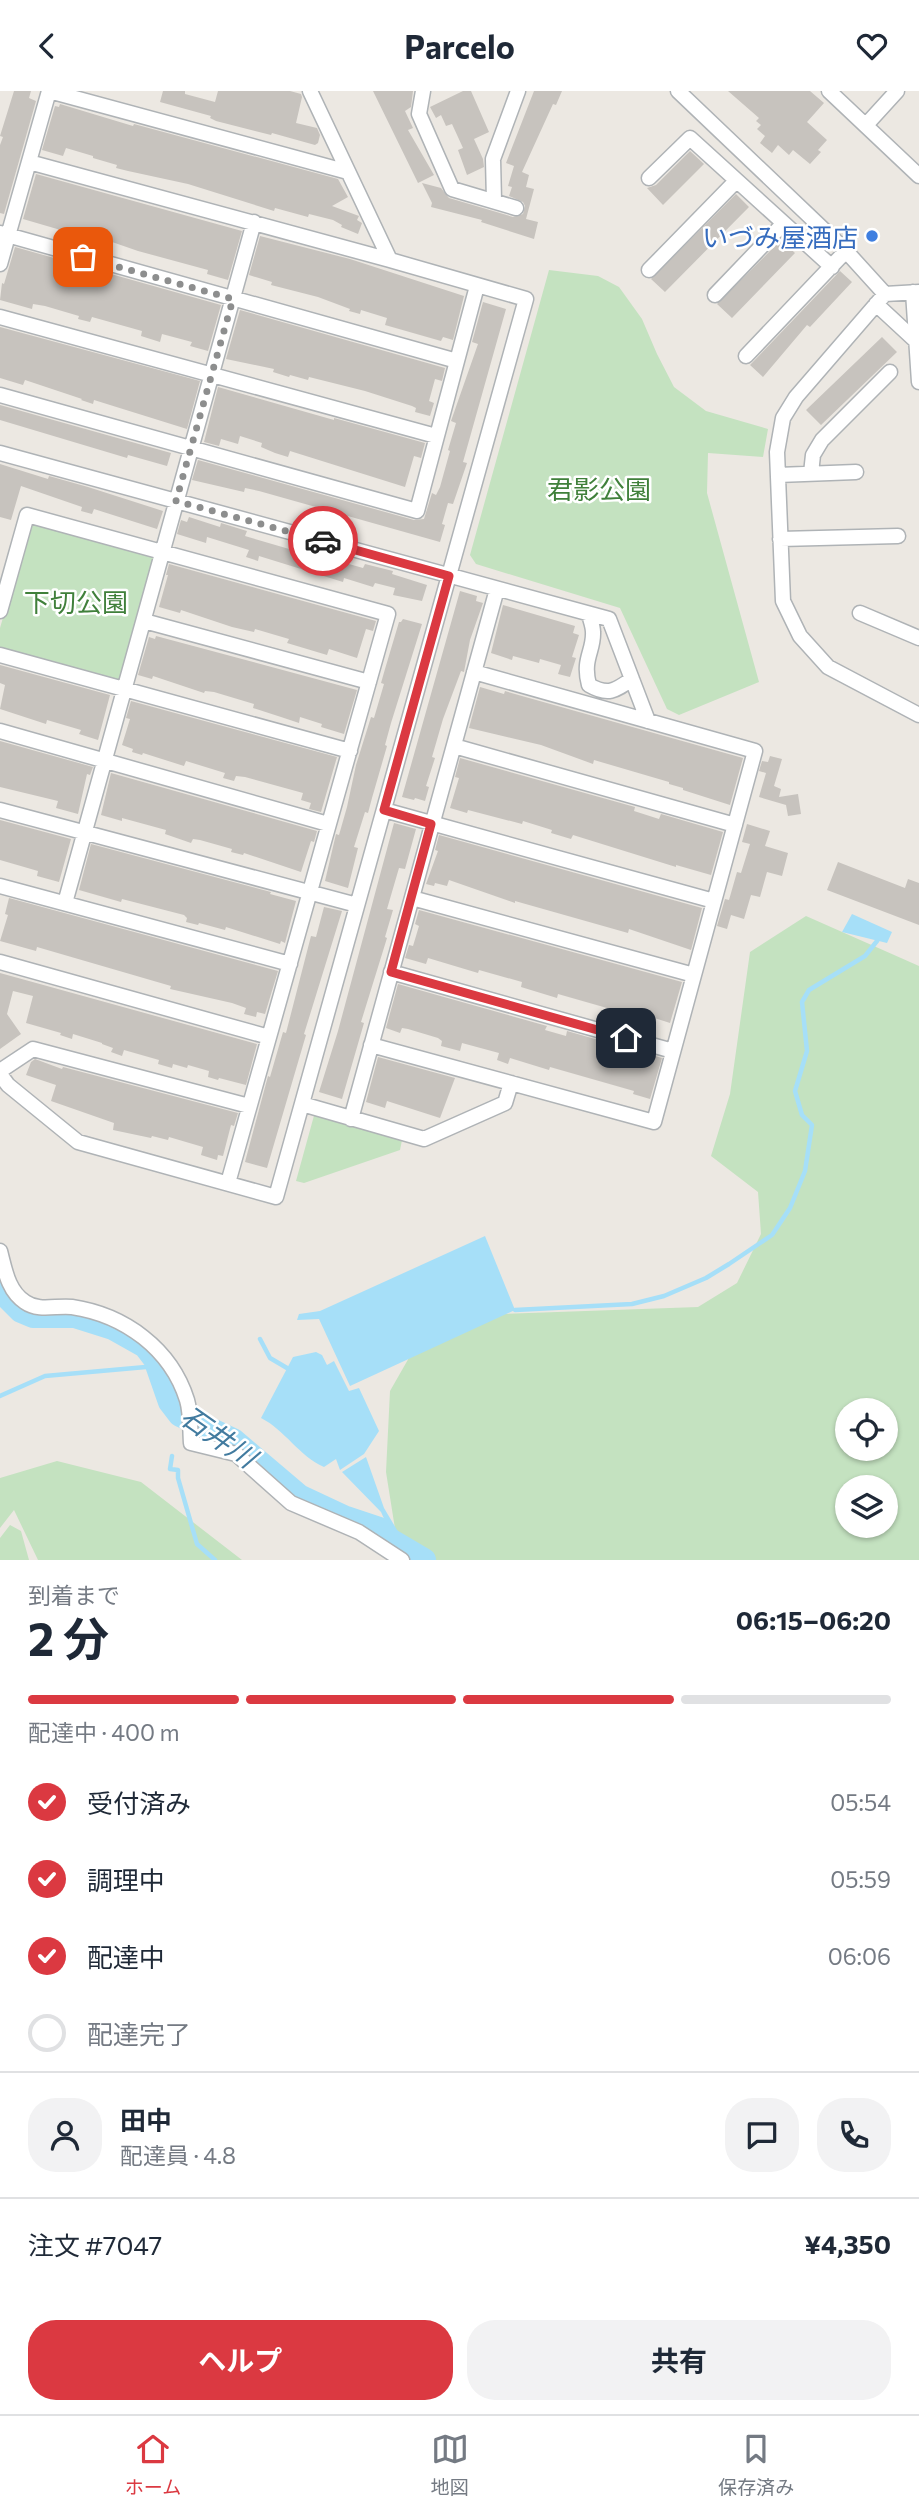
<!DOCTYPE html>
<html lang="ja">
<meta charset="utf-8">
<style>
:root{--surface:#fff;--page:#f2f2f3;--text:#1f2937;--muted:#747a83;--line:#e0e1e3;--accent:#db3941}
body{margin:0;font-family:Commissioner,"Noto Sans JP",sans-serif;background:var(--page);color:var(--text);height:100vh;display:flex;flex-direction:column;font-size:26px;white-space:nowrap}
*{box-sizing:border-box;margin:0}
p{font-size:23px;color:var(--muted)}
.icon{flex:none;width:38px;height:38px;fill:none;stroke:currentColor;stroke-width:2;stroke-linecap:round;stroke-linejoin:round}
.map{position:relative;height:1469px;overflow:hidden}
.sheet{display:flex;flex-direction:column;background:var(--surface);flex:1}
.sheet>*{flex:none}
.tools{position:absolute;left:835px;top:1307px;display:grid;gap:14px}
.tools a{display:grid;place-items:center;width:63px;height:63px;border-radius:50%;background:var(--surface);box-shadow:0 2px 5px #0004;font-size:35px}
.pin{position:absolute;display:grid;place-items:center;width:60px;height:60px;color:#fff;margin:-30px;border-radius:14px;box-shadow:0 4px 10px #0006}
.courier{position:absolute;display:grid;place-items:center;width:70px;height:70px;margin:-35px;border:5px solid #db3941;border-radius:50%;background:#fff;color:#222;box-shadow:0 2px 9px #0007}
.summary em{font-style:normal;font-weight:700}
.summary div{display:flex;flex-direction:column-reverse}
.summary{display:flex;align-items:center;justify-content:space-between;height:119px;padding:0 28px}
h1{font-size:46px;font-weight:700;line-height:52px}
.bar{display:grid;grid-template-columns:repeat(4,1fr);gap:10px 7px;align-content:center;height:84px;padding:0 28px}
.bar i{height:9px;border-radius:5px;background:var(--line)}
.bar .selected{background:var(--accent)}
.bar p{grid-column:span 4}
.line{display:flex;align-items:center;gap:18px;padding:0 28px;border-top:2px solid var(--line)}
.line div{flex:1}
.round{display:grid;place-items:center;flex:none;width:74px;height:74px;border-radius:28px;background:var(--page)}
ol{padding:0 28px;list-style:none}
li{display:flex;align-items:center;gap:21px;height:77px}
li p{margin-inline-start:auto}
li .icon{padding:7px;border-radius:50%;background:var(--accent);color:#fff;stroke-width:4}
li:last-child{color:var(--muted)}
li i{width:38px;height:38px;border:4px solid var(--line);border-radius:50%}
.cta{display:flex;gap:14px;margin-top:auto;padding:14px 28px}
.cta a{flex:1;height:80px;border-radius:28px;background:var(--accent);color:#fff;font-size:28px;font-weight:700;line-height:80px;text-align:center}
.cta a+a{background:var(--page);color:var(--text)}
header{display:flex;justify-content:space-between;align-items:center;height:91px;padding:0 28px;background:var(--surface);font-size:32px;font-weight:700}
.tabs{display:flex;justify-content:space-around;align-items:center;height:98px;border-top:2px solid var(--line);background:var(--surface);font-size:19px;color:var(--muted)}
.tabs a{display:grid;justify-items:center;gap:4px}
.tabs .selected{color:var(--accent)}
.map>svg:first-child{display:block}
</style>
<header><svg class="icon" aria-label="back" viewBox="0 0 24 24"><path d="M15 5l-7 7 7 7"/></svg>Parcelo<svg class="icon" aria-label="heart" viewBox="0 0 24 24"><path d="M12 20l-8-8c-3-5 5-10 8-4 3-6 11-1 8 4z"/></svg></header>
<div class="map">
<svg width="919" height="1469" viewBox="0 0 919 1469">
<rect width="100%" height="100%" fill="#ece8e2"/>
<path fill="#c4e2c0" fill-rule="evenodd" d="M549 179 598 185 619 196 642 228 657 263 674 296 706 320 768 338 763 366 708 362 707 402 759 591 679 624 667 618 620 517 476 473 470 464Z
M38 431 151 462 156 470 123 586 115 590 0 557V537L29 436Z
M806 825 919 875V1469H400L386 1381 390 1300 414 1258 502 1223 698 1216 737 1192 761 1143 758 1101 711 1065 730 1003 750 861ZM847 1320H886V1358H847ZM847 1396H886V1435H847Z
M315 1021 403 1044 400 1059 304 1092 296 1090Z
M57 1370 141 1391 242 1469H38L14 1419 0 1437V1387Z
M10 1434 21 1440 29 1469H0V1447Z"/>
<path fill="#a6dff8" d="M852 823 892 841 887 852 842 841Z
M485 1145 515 1219 350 1295 319 1228 297 1229 299 1223 320 1220Z
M316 1261 322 1264 327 1274 334 1270 349 1300 359 1297 379 1340 364 1363 340 1379 336 1368 324 1376C299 1365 285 1339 261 1327L293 1266Z
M366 1366 384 1417 406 1454 392 1445 381 1421 342 1381Z"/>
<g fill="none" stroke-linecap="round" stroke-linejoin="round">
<path stroke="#a6dff8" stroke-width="4.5" d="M515 1219 632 1213 664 1205 706 1187 729 1173 772 1144 790 1117 805 1080 812 1034 802 1024 795 1000 807 960 802 911 809 899 865 865 877 850
M260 1248 270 1267 287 1277
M0 1305 45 1285 157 1275
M172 1365 170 1378 178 1379V1387L197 1453 215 1469
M396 1444 402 1456"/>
<path stroke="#a6dff8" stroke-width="24" d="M0 1195 9 1208 21 1220 33 1225H75L113 1237 145 1255 155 1268 170 1311 180 1324 233 1349 299 1405 346 1427 379 1438 385 1446 424 1469"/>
</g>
<path fill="#c7c3be" d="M14 0H31L29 7 36 10 4 123 0 122V54L3 46 0 45Z
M163 0H185V3L215 11 218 0H290L301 3 302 6 296 32 317 37 320 44 318 52 315 54 272 42 271 44 216 30 210 27 211 25 160 11Z
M373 0H413L411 16 405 20 413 37 408 39 434 84 418 92Z
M463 0H471L489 41 474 48 483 68 484 76 467 84 458 59 463 57 452 33 446 35 441 24 436 27 430 16Z
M534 0H562L556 14 553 13 522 81 529 84 526 96 534 98 526 128 538 131 534 148 481 131 482 129 431 116 432 112 422 92 441 97 449 107 513 126 523 123 525 115 523 111 509 105 512 96 508 95 514 75 506 72Z
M728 0H810L824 12 807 31 827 49 818 59 821 61 810 73 793 59 789 64 778 54 772 62 760 52 765 45 757 38 761 34 756 30 759 27Z
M60 13 133 35 134 33 338 88 348 106 332 115 359 125 357 129 362 132 358 143 341 136 342 134 333 129 309 123 308 126 275 117 274 120 188 93 128 80 116 77 117 74 93 67V65L66 57 63 65 42 59 55 15 59 16Z
M690 60 704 73 663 114 647 97 656 94Z
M36 83 242 140 228 189 207 183 208 179 138 160 89 143 88 147 23 128Z
M736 103 749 116 665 201 651 188Z
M260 145 350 168 464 205 453 249 443 246 441 250 385 234 387 227 361 219 360 223 349 220 350 218 318 206 271 194 272 191 249 184Z
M781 149 795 162 732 227 717 213Z
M15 156 221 214 208 260 190 255 192 251 162 243 160 251 141 245 142 240 92 226 90 231 78 228 79 225 45 215 33 213 32 218 0 209 2 192 4 193Z
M840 180 852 191 810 236 807 234 763 286 750 274Z
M483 211 506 218 463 371 467 372 453 413 448 412 442 433 445 434 440 451 259 400 245 397 244 401 192 389 198 369 414 429 424 428 432 402 436 404 440 396 450 360 448 359 456 332 451 330 478 253 472 251Z
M240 219 445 277 442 290 435 288 429 310 434 312 430 325 415 321 416 317 412 315 365 300 309 286 308 289 290 284 289 286 273 281 274 278 226 268Z
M0 236 200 290 187 338 94 309 93 313 81 309 82 308 25 289 23 294 0 287Z
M882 246 897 261 821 334 806 319Z
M218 296 334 329V327L425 352 421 367 414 365 405 396 290 360 288 366 275 362 261 356 262 352 240 345 238 353 221 348 219 355 204 351Z
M0 314 171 362 167 375 128 364 127 367 0 329Z
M0 373 48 388 49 385 88 396 163 420 157 438 94 418 92 423 81 420 82 416 21 395 11 429 0 426Z
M189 426 220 436 221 432 247 440 245 445 296 460V458L363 477 365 473 393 480 392 483 427 494 422 510 393 504 395 497 375 492 373 496 344 487 343 491 259 465 258 470 246 466 249 459 207 446 206 452 177 443 181 429 187 431Z
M169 473 376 530 373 540 366 538 357 567 329 558 327 564 287 552 289 548 255 538 254 541 232 536 181 519 180 522 159 516 168 484H166Z
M460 500 477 505 476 510 483 512 470 549 464 581 461 580 443 628 432 666 435 667 426 695 429 696 425 710 415 707 414 709 402 706Z
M503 514 575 535 573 542 579 544 572 566 576 567 570 586 558 583 561 574 540 568 539 572 513 565 512 569 491 562Z
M403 528 422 533 391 632 385 654 387 655 372 707 368 722 365 721 354 756 358 757 348 797 325 790 336 743 339 744 347 716 356 674 371 626 374 627 384 593 381 592 385 578 399 531H401Z
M156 545 357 599 344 643 321 636 322 633 300 626 299 632 281 626 253 617 254 613 214 601 205 600 204 602 153 585 152 588 138 584 149 546 155 548Z
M0 574 110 604 98 649 79 643 81 639 47 629 46 633 0 618 5 594 0 592Z
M480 596 504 603 505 600 529 607 743 667 730 714 683 699V697L669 693V691L594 669 593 673 541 654 469 637Z
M131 610 337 666 321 721 309 718 311 712 301 709 303 702 245 686 236 685 234 690 223 687 225 682 186 670 184 675 143 662 142 664 132 661 133 658 122 654 130 628 126 627Z
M0 650 93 676 90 684 87 683 78 723 56 717 58 710 0 696Z
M770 665 782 668 774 695 781 698 779 706 798 703 801 723 788 725 786 714 759 706 766 682 759 680 762 670 768 671Z
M460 667 635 716 634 720 659 728 661 723 723 741 711 784 676 774V776L573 744 571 748 551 742 552 739 523 730 522 733 468 719 467 722 450 717 459 687 455 686Z
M111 682 317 740 314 751 311 750 301 781 244 762 243 764 231 761 232 758 200 749 193 748 191 752 165 743 166 739 122 727V730L101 724Z
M0 729 71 748 59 791 37 785 38 780 0 769Z
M394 732 416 738 405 778 399 777 387 818 393 819 385 846 387 847 361 931 364 932 342 1008 319 1001 338 940Z
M747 733 770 740 765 755 788 762 782 785 767 781 760 806 751 804 744 828 731 824 727 838 717 835 725 808 729 809 737 781 741 782 750 753 742 751Z
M439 744 702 817 691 859 629 838 628 842 515 810V812L449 789 447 795 435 792 434 795 426 793 438 760 435 759Z
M91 753 271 801 270 803 296 810 285 852 281 850 280 853 226 836 225 839 199 832 198 834 186 831 187 827 184 824 122 808 121 811 79 799Z
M838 771 905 797 908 788 919 792V834L827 799Z
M9 807 278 880 265 923 257 921 256 926 244 923 246 917 232 912 170 898 171 895 37 856 36 860 0 850 8 824 5 823Z
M324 816 342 820 304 943 306 944 267 1077 245 1071 268 985 270 986 283 941 286 942 311 845 316 846Z
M419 819 682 891 670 932 636 921 635 925 558 903 557 907 521 896 522 891 479 879 478 882 428 867 426 873 405 867 409 854 413 855 419 835 415 833Z
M0 882 257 953 246 994 219 987 218 989 208 986 209 980 188 974 187 977 173 973 172 977 158 973 159 969 124 959 122 965 111 961 113 957 102 953V952L73 943 72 948 60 944 61 942 26 932 33 905 13 900 7 923 21 943 0 958Z
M398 893 547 935 545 939 566 945 567 940 662 967 650 1008 633 1003 634 1000 550 976 549 979 510 967 508 973 497 969 499 962 462 952 460 960 441 955 442 950 438 947 408 938 402 937 400 942 386 937Z
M378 966 455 987 440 1027 387 1010 385 1017 366 1011Z
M35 968 62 978 63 976 238 1022 234 1035 231 1034 223 1065 218 1064 217 1069 201 1064 203 1056 169 1046 168 1049 152 1045 151 1047 113 1039 114 1032 51 1010 56 994 26 984 31 971Z"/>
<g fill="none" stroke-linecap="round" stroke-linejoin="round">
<defs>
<path id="minor" d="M49 0 348 81
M423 0 419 23 452 98 516 117
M678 0 846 160 885 203 919 201
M829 0 919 85
M866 34 897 0
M29 71 390 169
M649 87 690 47 832 176
M494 110 493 68 518 0
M0 142 457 270
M0 173 49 0
M649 179 736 90
M913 201 919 291
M885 203 796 306 783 327 777 361 783 510 800 545 828 576 919 624
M715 204 783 133
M876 213 916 250
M0 226 436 345
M746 265 846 160
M0 304 417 420 477 195
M0 362 609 528 648 630
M811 382 813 364 822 349 890 281
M778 384 856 381
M780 448 898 445
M0 520 27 424 388 523 228 1092
M860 522 919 547
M589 523C590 528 593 535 593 541 594 560 582 568 589 594 608 605 615 600 632 588
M144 530 369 591
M0 564 350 660
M0 640 328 733
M454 655 735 734
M0 719 357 814
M384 719 714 810
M0 795 290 873
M412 807 694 884
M65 812 254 131
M0 871 269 946
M391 881 673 960
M371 954 654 1031 755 660 474 581
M0 980 33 958 249 1015
M0 983 8 994 78 1051 276 1106 526 208 390 169 310 0
M302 1013 424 1048 505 1012 511 992
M351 1028 497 498
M0 1160C5 1179 8 1200 25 1211 39 1221 57 1214 72 1216 125 1224 171 1258 187 1309 191 1322 190 1339 191 1352L236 1363 291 1412 359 1441 402 1469"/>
</defs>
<use href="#minor" stroke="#afb3b6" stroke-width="17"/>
<use href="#minor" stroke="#fff" stroke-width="14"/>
</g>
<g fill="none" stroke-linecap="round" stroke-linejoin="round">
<path stroke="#8d8e8e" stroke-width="7" stroke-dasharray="0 12.6" d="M83 166 233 208 176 410 323 450"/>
<path stroke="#db3941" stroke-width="9" d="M323 450 449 485 384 719 431 733 391 881 626 947"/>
</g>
<circle fill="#3f7fe0" stroke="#fff" stroke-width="2.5" cx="872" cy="145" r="7"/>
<g text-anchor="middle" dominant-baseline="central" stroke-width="5" stroke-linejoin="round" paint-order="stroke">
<g font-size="26" fill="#366cbe" stroke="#fff" text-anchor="end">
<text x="858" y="145">いづみ屋酒店</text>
</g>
<g font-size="26" fill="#40803b" stroke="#fff">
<text x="599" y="397">君影公園</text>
<text x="76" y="510">下切公園</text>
</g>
<g font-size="28" font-style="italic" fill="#427b9f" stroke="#fff">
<text transform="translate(219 1345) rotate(35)">石井川</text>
</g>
</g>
</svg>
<div class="tools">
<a><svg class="icon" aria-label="locate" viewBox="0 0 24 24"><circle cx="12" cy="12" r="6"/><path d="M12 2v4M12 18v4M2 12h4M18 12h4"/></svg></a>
<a><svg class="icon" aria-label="layers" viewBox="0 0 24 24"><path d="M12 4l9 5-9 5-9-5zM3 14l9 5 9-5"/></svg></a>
</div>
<div class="pin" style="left:83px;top:166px;background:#ea580c"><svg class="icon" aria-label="bag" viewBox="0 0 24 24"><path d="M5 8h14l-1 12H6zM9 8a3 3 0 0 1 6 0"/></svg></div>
<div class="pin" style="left:626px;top:947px;background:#1f2937"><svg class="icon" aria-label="home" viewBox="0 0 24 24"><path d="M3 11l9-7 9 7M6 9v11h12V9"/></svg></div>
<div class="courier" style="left:323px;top:450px"><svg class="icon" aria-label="car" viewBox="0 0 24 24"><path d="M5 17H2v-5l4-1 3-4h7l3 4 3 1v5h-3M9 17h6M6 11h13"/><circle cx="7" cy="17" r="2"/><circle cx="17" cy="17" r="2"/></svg></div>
</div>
<section class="sheet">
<div class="summary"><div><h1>2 分</h1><p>到着まで</p></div><em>06:15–06:20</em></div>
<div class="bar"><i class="selected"></i><i class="selected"></i><i class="selected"></i><i></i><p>配達中 · 400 m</p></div>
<ol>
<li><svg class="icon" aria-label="check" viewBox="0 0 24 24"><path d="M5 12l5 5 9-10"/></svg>受付済み<p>05:54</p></li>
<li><svg class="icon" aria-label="check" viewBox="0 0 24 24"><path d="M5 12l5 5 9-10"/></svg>調理中<p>05:59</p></li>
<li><svg class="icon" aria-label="check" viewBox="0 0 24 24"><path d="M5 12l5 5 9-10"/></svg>配達中<p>06:06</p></li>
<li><i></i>配達完了</li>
</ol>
<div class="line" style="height:126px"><a class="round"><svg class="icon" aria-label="person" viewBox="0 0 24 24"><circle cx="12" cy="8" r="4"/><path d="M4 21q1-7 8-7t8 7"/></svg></a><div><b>田中</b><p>配達員 · 4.8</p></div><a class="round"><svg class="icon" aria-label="chat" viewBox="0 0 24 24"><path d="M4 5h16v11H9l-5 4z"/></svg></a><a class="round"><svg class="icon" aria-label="phone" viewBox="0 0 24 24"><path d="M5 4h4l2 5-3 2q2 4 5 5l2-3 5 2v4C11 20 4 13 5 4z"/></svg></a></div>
<div class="line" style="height:91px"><div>注文 #7047</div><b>¥4,350</b></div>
<div class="cta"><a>ヘルプ</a><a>共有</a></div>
</section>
<nav class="tabs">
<a class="selected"><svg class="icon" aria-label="home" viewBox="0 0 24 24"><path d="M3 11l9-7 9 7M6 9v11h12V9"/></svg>ホーム</a>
<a><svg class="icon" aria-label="map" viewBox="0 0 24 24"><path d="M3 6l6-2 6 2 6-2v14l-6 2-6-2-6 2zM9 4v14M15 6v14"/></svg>地図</a>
<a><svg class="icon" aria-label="saved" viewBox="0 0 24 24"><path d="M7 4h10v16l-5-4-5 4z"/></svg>保存済み</a>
</nav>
